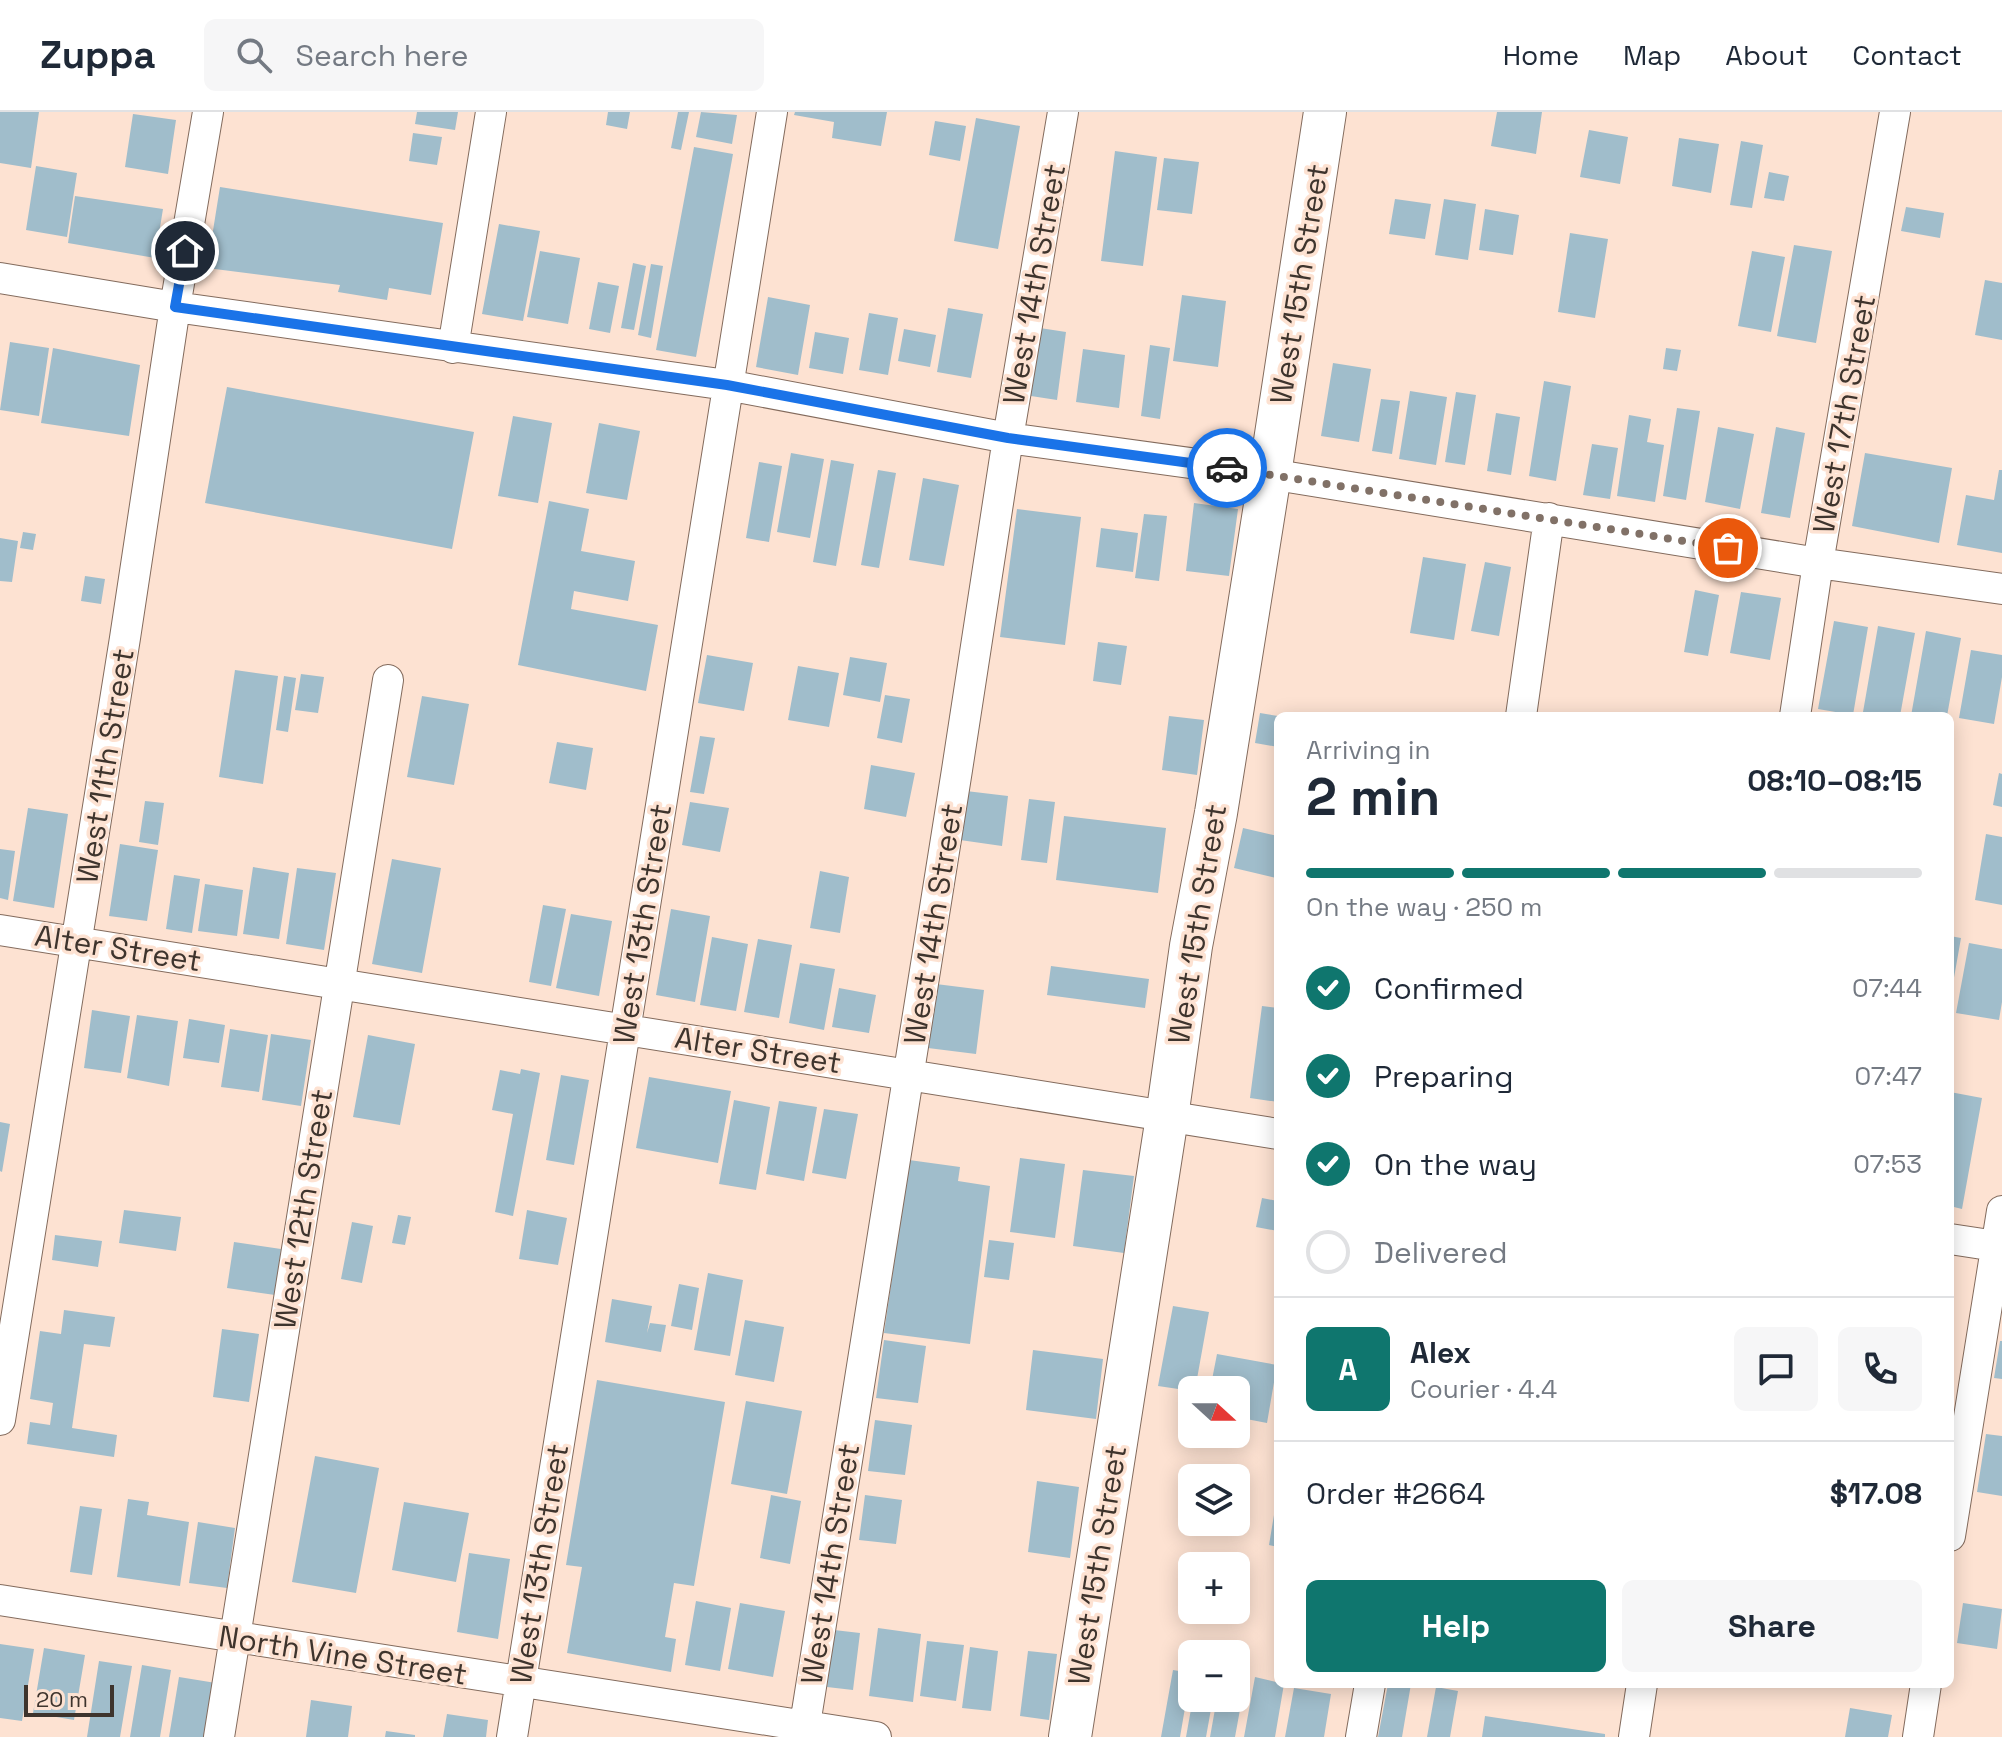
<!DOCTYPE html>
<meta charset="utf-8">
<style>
:root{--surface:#fff;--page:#f6f6f7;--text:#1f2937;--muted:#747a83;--line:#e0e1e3;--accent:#0f766e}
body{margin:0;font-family:"Space Grotesk",sans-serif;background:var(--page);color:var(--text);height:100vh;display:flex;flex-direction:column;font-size:30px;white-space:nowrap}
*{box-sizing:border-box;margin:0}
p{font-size:26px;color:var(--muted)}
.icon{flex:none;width:44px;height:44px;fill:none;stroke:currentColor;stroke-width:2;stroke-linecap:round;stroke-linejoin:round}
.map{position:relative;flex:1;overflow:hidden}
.sheet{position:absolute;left:1274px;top:600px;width:680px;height:976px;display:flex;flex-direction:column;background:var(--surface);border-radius:12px;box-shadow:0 4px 20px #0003}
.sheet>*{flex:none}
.needle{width:52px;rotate:111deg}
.tools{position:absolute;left:1178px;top:1264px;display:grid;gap:16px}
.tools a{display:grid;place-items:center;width:72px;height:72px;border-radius:12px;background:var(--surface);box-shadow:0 4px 20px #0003;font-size:40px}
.scale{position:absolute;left:24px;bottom:20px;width:90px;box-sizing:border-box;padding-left:8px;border:4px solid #3e342d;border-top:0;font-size:22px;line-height:28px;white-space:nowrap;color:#3e342d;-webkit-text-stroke:6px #fde2d2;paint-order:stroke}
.pin{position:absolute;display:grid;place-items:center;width:68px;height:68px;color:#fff;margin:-34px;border:4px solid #fff;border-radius:50%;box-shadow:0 2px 8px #0007}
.courier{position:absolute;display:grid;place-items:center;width:80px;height:80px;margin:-40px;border:6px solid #1a73e8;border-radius:50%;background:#fff;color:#222;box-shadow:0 2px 10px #0007}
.overview em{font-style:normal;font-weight:700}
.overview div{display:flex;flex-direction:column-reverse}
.overview{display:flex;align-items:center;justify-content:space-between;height:136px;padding:0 32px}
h1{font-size:52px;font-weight:700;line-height:60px}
.bar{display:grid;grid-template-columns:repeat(4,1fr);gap:12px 8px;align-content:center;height:96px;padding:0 32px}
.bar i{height:10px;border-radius:6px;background:var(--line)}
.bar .on{background:var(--accent)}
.bar p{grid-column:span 4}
.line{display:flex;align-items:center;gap:20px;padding:0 32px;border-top:2px solid var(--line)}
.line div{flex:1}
.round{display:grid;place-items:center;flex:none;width:84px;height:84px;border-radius:12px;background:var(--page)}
ol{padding:0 32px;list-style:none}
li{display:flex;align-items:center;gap:24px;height:88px}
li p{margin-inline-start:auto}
li .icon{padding:8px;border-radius:50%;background:var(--accent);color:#fff;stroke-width:4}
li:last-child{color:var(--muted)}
li i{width:44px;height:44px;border:4px solid var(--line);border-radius:50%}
.cta{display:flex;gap:16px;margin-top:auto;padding:16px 32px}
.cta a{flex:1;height:92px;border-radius:12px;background:var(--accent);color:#fff;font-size:32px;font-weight:700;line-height:92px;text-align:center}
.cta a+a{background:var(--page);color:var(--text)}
header{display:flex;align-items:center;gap:48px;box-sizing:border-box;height:112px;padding:0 40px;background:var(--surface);border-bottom:2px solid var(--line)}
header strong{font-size:38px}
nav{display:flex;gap:44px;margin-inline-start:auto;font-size:28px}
.search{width:560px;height:72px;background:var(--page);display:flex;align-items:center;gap:20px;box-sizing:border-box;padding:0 28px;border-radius:12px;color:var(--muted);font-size:30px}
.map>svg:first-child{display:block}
</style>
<header>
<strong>Zuppa</strong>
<div class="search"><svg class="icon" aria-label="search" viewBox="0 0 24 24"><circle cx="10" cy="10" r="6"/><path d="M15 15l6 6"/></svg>Search here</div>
<nav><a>Home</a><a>Map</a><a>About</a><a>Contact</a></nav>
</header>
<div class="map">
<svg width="2002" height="1625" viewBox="0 0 2002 1625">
<rect width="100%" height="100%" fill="#fde2d2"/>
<path fill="#a0bdcb" d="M0 0H39L31 56 0 51Z
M417 0H458L455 18 415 12Z
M608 0H630L627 17 606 13Z
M678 0H689L681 38 671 36Z
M701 0 737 3 732 32 696 25Z
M795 0H887L881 34 832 26 834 10 794 3Z
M1497 0H1542L1536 42 1491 34Z
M133 2 176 8 168 62 125 55Z
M976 6 1020 14 998 137 954 129Z
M935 9 966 14 960 49 929 43Z
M1589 18 1628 25 1620 72 1580 65Z
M413 21 442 25 437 53 409 49Z
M1679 26 1719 32 1711 81 1672 74Z
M1741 29 1763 33 1752 96 1730 93Z
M694 35 733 42 696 245 656 238Z
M1115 39 1157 45 1143 154 1101 149Z
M1164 46 1199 50 1192 102 1157 98Z
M36 54 77 61 67 125 26 118Z
M1769 60 1789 64 1784 89 1764 86Z
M220 75 443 111 431 183 389 176 387 188 338 180 340 173 207 156Z
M75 84 163 97 155 146 68 131Z
M1395 87 1431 92 1425 127 1389 122Z
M1444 87 1476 92 1468 148 1435 143Z
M1906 95 1944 101 1940 126 1901 119Z
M1485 97 1519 103 1513 143 1479 138Z
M499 112 540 119 523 209 482 202Z
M1570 121 1608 127 1595 206 1558 200Z
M1794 133 1832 139 1816 231 1777 224Z
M540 139 580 146 568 212 527 205Z
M1752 139 1785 145 1771 220 1738 214Z
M633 151 646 154 634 218 621 216Z
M651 152 663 154 651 226 638 223Z
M1985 168 2002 171V228L1975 223Z
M598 170 619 174 610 221 589 217Z
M1182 183 1226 189 1218 255 1173 249Z
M768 185 810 193 798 263 756 255Z
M948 196 983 202 971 266 937 260Z
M869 201 898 206 888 263 859 258Z
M1040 216 1066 220 1057 288 1031 284Z
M904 217 936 223 930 255 898 249Z
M815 220 849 226 843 262 809 256Z
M10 230 49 236 39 304 0 298Z
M1150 233 1170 236 1160 307 1141 304Z
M53 236 140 253 129 324 41 311Z
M1666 236 1681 238 1677 259 1663 257Z
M1083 237 1125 243 1119 296 1076 290Z
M1333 251 1371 257 1359 330 1321 324Z
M1544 269 1571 274 1556 369 1529 364Z
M227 275 474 320 452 437 205 391Z
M1410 279 1447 285 1436 353 1399 347Z
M1456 280 1476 283 1465 353 1445 350Z
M1381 287 1400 289 1392 342 1372 339Z
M1677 296 1700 299 1686 388 1663 384Z
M1496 301 1520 305 1511 363 1487 359Z
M1629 303 1651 307 1647 330 1664 333 1655 390 1617 384Z
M513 304 552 311 538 391 498 384Z
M599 311 640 319 627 388 586 381Z
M1718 315 1754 322 1740 397 1705 390Z
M1776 315 1805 321 1790 406 1761 401Z
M1592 332 1618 336 1610 387 1583 383Z
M791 341 824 347 810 426 777 420Z
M1865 341 1952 356 1939 431 1852 414Z
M831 348 854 352 836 454 813 450Z
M759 350 782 354 769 430 746 426Z
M878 358 896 361 879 456 861 453Z
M1999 358H2002V441L1957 433 1966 383 1994 388Z
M923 366 959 373 944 454 909 448Z
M549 389 589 397 581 439 635 449 628 489 574 479 571 497 658 513 646 579 518 553Z
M1194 391 1238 397 1229 464 1186 459Z
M1017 397 1081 405 1065 533 1000 525Z
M1144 402 1167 404 1159 469 1135 466Z
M1101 416 1138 421 1133 460 1096 455Z
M23 420 36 422 33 438 20 436Z
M0 426 18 429 12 470 0 469Z
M1423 445 1466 452 1454 528 1410 521Z
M1485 450 1511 455 1499 524 1471 519Z
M85 464 105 467 101 492 81 489Z
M1695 478 1719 483 1708 544 1684 540Z
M1741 480 1781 486 1770 548 1730 541Z
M1834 509 1868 515 1853 603 1818 597Z
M1878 514 1915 521 1900 604 1863 600Z
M1926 519 1961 526 1947 604H1911Z
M1098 530 1127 534 1121 573 1093 569Z
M1971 538 2002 543V565L1994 612 1959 606Z
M707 543 753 551 744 599 698 591Z
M850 545 887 551 880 590 843 583Z
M798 554 839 561 829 615 788 608Z
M235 558 278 564 263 672 219 665Z
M301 562 324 565 318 601 295 598Z
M284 564 296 566 288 620 276 618Z
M885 583 910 587 902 631 877 626Z
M422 584 469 592 454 673 407 665Z
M1260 601 1278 604V635L1255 631Z
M1169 604 1204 608 1197 663 1162 658Z
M700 624 715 626 704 682 690 680Z
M557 630 593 636 586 678 549 671Z
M871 653 915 661 906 705 864 697Z
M1999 661 2002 662V695L1993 693Z
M966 679 1008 684 1002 734 960 728Z
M1029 687 1055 690 1047 751 1021 748Z
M145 689 164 691 158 733 139 730Z
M690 690 729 696 720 740 682 733Z
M28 696 68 702 54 796 13 789Z
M1064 704 1166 716 1158 781 1056 768Z
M1243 716 1278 724 1276 766 1234 756Z
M1986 722 2002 725V793L1975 788Z
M120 732 158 738 147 809 109 804Z
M0 737 15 739 8 788 0 786Z
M392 747 441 756 422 861 372 852Z
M253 755 289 761 279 827 243 822Z
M297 756 336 761 324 838 286 832Z
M820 759 849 765 840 821 810 816Z
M174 763 200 767 192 821 166 817Z
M205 772 243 778 237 824 198 819Z
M543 793 566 797 551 874 529 870Z
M671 797 710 804 695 890 656 883Z
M571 802 612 809 599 884 556 876Z
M1950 824 1961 826 1952 877H1950Z
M712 825 748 832 736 899 700 893Z
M758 827 792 833 779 906 744 900Z
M1969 831 2002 837V890L1999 908 1956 901Z
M800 851 835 857 824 918 789 911Z
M1051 854 1149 867 1145 896 1047 883Z
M936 872 984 878 976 942 928 936Z
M839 876 876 883 869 921 832 915Z
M1262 894 1278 896V990L1250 986Z
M92 898 130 904 121 961 84 956Z
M137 903 178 909 169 974 127 966Z
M189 907 225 913 219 951 183 946Z
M230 917 268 923 259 980 221 975Z
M271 922 311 928 301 994 262 988Z
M368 923 415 932 400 1013 353 1005Z
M521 957 540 961 513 1104 495 1100 513 1002 492 998 500 958 520 962Z
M561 963 589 968 574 1053 546 1048Z
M649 965 731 979 718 1051 636 1036Z
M1950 980 1982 986 1962 1097 1950 1094Z
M734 988 770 995 756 1078 719 1072Z
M779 989 817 995 804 1069 766 1062Z
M824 997 858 1002 846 1067 812 1061Z
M0 1010 10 1012 2 1060 0 1059Z
M1020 1046 1065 1052 1055 1126 1010 1120Z
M909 1048 960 1055 958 1069 990 1074 970 1232 884 1221Z
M1083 1058 1134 1064 1124 1141 1073 1134Z
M1262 1086 1278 1089V1119L1256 1115Z
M124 1098 181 1105 176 1139 119 1131Z
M527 1098 567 1106 558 1153 519 1147Z
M398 1103 411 1105 405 1133 392 1131Z
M352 1110 373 1114 362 1171 341 1167Z
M55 1123 102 1129 98 1155 52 1148Z
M989 1128 1014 1131 1009 1168 984 1165Z
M234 1130 281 1137 275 1183 227 1176Z
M708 1161 743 1168 730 1244 694 1238Z
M679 1172 699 1176 692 1218 671 1214Z
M612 1187 652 1194 647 1221 650 1211 666 1213 661 1240 605 1230Z
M1173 1194 1209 1200 1195 1278 1192 1279 1158 1274Z
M64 1198 115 1205 110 1235 84 1232 72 1316 117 1323 114 1345 27 1332 30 1310 50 1313 53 1291 30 1287 40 1219 61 1222Z
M745 1208 784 1215 774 1270 735 1263Z
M222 1217 259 1222 249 1290 213 1285Z
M884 1228 926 1234 918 1291 876 1286Z
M2000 1229H2002V1267L1994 1266Z
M1033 1238 1103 1247 1096 1307 1026 1298Z
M1217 1242 1277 1253 1267 1311 1236 1305V1278H1210Z
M597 1268 725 1290 694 1474 674 1471 665 1525 676 1527 671 1560 567 1541 582 1455 566 1453Z
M746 1289 802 1299 787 1382 731 1372Z
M875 1308 912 1313 905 1363 868 1359Z
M1986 1322 2002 1324V1384L1977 1380Z
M315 1344 379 1356 356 1481 292 1470Z
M1037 1369 1079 1375 1070 1446 1028 1440Z
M771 1383 801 1389 790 1452 760 1446Z
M865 1383 902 1388 896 1432 859 1428Z
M128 1387 149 1390 147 1403 189 1410 180 1474 117 1465Z
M404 1390 469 1401 456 1470 392 1458Z
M1276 1391H1278V1435L1269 1433Z
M80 1394 102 1397 92 1463 70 1460Z
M198 1410 235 1416 227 1476 189 1471Z
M469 1441 510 1447 498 1527 457 1520Z
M696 1489 731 1496 720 1559 685 1553Z
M740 1491 785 1499 773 1565 728 1557Z
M1963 1491 2002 1497 1997 1537 1957 1531Z
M878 1516 921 1522 913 1590 869 1584Z
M834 1518 860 1521 853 1578 827 1575Z
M927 1529 964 1533 956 1589 920 1584Z
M0 1532 34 1537 22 1609 0 1606Z
M970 1535 998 1539 991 1599 962 1596Z
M44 1536 85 1543 74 1608 33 1601Z
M1028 1539 1057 1542 1049 1608 1020 1604Z
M1236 1546 1249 1548 1235 1625H1210L1217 1586H1236Z
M99 1549 132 1554 120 1625H87Z
M142 1553 171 1558 160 1625H130Z
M1173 1558 1191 1561 1180 1625H1161Z
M179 1565 222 1572 213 1625H169Z
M1255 1565 1284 1572 1275 1625H1244Z
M1388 1572H1411L1402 1625H1378Z
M1436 1575 1458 1579 1450 1625H1427Z
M1294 1576 1331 1582 1324 1625H1285Z
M1193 1586H1213L1206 1625H1186Z
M311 1588 352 1594 348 1625H306Z
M1850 1596 1892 1603 1888 1625H1845Z
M447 1602 488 1608 486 1625H443Z
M1485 1604 1605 1622V1625H1482Z
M386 1619 415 1623V1625H385Z"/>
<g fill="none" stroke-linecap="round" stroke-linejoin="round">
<defs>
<path id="street" d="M0 166 175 195 727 273 1008 326 1270 362 1818 451 2002 477
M453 236 491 0
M1521 604 1549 406
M1795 604 1818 451 1895 0
M0 818 1278 1022
M1950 1127 2002 1135
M0 1308 125 526 175 195 208 0
M1950 1424 2002 1099
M0 1488 876 1625
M219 1625 388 568
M512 1625 772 0
M803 1625 957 658 1008 326 1063 0
M1361 1625 1370 1572
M1634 1625 1642 1572
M1918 1625 1926 1572"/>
<path id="secondary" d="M1070 1625 1167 1005 1191 834 1216 701 1270 362 1325 0"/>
</defs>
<use href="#street" stroke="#836b5d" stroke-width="32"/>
<use href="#secondary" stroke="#836b5d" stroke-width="44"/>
<use href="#street" stroke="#fff" stroke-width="30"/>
<use href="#secondary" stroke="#fff" stroke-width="42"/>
</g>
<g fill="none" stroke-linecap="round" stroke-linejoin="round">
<path stroke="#817167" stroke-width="8" stroke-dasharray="0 14.4" d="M1227 356 1728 436"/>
<path stroke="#1a73e8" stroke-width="10" d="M185 139 175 195 727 273 1008 326 1227 356"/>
</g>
<g text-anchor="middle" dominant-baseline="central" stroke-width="7" stroke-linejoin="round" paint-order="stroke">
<g font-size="30" fill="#3e342d" stroke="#fde2d2">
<text transform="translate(1034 172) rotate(-80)">West 14th Street</text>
<text transform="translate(1299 172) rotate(-81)">West 15th Street</text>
<text transform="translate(1844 302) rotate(-80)">West 17th Street</text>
<text transform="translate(105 654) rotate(-81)">West 11th Street</text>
<text transform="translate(642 812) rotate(-81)">West 13th Street</text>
<text transform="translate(933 812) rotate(-81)">West 14th Street</text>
<text transform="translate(1197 812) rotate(-81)">West 15th Street</text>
<text transform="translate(118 836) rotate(9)">Alter Street</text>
<text transform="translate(758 938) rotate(9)">Alter Street</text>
<text transform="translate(303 1097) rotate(-81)">West 12th Street</text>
<text transform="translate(539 1452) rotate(-81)">West 13th Street</text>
<text transform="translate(830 1452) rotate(-81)">West 14th Street</text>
<text transform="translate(1097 1453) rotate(-81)">West 15th Street</text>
<text transform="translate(343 1543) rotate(9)">North Vine Street</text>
</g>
</g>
</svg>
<div class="tools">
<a><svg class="needle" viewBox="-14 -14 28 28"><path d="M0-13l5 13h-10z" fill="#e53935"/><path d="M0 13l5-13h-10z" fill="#747a83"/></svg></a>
<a><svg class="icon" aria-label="layers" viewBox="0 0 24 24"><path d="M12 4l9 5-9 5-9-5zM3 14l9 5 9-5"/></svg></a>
<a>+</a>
<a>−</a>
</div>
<div class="scale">20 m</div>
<div class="pin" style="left:1728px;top:436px;background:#ea580c"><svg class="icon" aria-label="bag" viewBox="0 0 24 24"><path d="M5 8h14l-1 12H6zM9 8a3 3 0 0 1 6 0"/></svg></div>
<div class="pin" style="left:185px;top:139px;background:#1f2937"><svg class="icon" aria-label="home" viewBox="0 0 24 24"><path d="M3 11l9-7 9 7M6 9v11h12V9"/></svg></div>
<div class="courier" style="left:1227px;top:356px"><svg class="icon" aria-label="car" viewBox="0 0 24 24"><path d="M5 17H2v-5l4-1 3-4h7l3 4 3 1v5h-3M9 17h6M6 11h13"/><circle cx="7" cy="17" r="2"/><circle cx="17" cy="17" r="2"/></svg></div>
<section class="sheet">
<div class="overview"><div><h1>2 min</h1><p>Arriving in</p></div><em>08:10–08:15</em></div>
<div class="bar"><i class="on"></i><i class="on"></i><i class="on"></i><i></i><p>On the way · 250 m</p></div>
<ol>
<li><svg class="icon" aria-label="check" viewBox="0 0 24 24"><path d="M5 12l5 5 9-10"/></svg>Confirmed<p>07:44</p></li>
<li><svg class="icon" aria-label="check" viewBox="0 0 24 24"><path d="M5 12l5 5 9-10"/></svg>Preparing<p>07:47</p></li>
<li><svg class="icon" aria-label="check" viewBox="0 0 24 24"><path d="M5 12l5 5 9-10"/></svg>On the way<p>07:53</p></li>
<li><i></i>Delivered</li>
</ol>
<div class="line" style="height:144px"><b class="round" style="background:var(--accent);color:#fff">A</b><div><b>Alex</b><p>Courier · 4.4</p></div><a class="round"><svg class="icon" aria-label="chat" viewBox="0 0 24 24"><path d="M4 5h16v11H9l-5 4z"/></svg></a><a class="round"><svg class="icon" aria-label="phone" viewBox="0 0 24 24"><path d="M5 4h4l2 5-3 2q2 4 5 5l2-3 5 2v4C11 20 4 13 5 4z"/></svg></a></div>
<div class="line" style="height:104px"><div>Order #2664</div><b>$17.08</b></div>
<div class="cta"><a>Help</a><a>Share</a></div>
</section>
</div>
